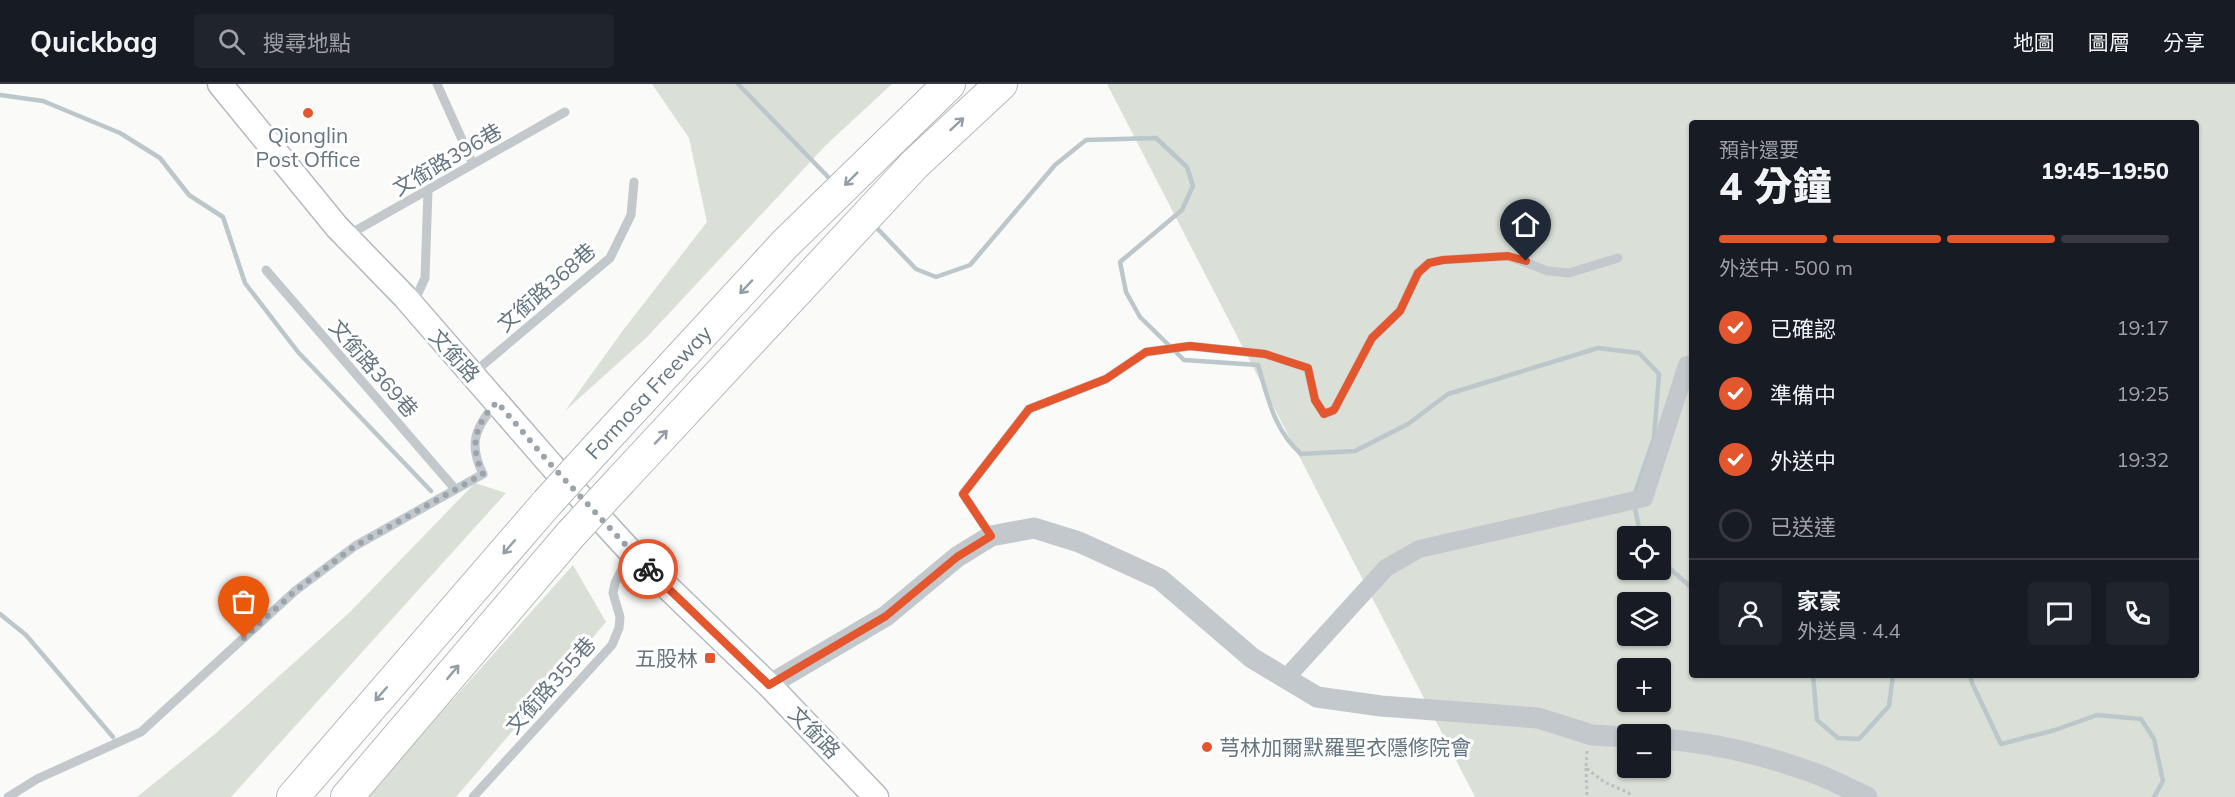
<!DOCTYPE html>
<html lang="zh-TW">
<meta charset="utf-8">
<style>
:root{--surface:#171b24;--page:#20242c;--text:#f1f3f6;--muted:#9ea1a6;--line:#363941;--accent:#e4572e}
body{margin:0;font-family:Mulish,"Noto Sans TC",sans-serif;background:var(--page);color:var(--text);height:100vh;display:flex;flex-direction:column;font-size:22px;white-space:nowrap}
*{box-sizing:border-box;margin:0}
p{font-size:20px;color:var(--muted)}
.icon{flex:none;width:33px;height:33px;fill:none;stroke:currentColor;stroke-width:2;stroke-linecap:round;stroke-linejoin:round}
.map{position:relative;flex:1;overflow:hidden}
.panel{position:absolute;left:1689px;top:36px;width:510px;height:558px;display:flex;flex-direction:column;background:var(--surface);border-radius:6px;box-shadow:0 2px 4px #0004}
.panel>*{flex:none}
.tools{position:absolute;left:1617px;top:442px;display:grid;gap:12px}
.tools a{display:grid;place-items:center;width:54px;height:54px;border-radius:6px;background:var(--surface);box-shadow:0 2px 4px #0004;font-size:30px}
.pin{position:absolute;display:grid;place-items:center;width:51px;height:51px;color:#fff;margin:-62px -26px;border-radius:50% 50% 50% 0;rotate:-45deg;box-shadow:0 0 6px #0007}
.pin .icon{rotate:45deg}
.courier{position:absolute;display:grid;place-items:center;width:60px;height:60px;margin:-30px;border:4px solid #e4572e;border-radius:50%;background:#fff;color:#222;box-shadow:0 2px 8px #0007}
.overview em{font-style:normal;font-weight:800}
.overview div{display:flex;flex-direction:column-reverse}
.overview{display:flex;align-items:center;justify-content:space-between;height:102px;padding:0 30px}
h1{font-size:39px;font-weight:800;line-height:45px}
.bar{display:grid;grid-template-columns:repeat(4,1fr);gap:9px 6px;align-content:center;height:72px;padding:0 30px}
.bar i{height:8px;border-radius:4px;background:var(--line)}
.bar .active{background:var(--accent)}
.bar p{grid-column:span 4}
.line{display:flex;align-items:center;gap:15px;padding:0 30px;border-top:2px solid var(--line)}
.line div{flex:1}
.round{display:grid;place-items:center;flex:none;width:63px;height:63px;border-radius:6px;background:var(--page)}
ol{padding:0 30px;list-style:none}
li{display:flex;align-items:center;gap:18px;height:66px}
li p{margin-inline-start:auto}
li .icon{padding:6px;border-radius:50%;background:var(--accent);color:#fff;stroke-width:4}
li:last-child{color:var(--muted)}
li i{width:33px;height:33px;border:3px solid var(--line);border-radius:50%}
header{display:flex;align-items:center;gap:36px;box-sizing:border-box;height:84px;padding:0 30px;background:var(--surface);border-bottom:2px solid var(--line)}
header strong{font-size:28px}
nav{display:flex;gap:33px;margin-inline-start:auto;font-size:21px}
.search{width:420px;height:54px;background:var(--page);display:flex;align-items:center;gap:15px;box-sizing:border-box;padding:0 21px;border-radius:6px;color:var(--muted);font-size:22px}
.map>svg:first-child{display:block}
</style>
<header>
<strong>Quickbag</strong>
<div class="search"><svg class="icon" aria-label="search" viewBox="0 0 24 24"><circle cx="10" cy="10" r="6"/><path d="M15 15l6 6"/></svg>搜尋地點</div>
<nav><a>地圖</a><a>圖層</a><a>分享</a></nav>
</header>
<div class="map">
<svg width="2235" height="713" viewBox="0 0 2235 713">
<rect width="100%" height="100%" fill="#fafaf8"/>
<path fill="#dadfd7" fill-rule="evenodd" d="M652 0H892L826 61 647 253 565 327 624 245 707 138 689 54Z
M1107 0H2235V713H1475ZM1692 39H2196V591H1692ZM1628 453H1660V486H1628ZM1628 519H1660V552H1628ZM1628 585H1660V618H1628ZM1628 651H1660V684H1628Z
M475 399 506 409 231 713H137L215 650 349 529Z
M573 481 606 538 456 713H366Z"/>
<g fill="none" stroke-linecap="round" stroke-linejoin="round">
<path stroke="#bbc7cb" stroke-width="4.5" d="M738 0 832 97
M0 11 43 17 120 49 160 74 189 111 223 133 245 199 298 268 431 407
M873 140 916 185 936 193 970 181 1055 81 1086 56 1156 54 1187 83 1193 102 1182 126 1120 178 1126 208 1140 233 1184 276 1258 281C1268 314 1274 346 1301 370L1355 367 1408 340 1448 310 1598 264 1639 269 1659 290 1654 354 1634 412
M1634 420 1641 453
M1660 476 1692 504
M0 530 26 551 113 653
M1813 591 1817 636 1838 654 1859 655 1889 622 1893 591
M1970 591 1972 599 2001 660 2055 646 2097 631 2141 635 2154 655 2163 697 2154 713"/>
<defs>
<path id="secondary" d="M220 0 337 143 405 213 552 382 631 468 769 601 876 713"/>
<path id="motorway" d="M596 365 785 160 949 0
M621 396 915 80 1001 0
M293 713 547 419
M347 713 571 450"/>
</defs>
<use href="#secondary" stroke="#b3babf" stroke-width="27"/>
<use href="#motorway" stroke="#b4b9bd" stroke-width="34"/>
<path stroke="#bbbfc2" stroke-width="3" stroke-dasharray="3 3" stroke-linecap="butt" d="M1587 667 1586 684 1604 698 1629 709 1631 713
M1586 684 1587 713"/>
<path stroke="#c3c8cc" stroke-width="9" d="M437 0 473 80
M348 151 565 28
M266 186 455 405
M413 220 425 194 428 106
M472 290 610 174 631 131 634 98
M991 452 963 410 1029 325 1106 295 1146 268 1190 262 1265 270 1308 284 1315 316 1324 330 1334 326 1372 254 1400 227 1418 188 1429 179 1443 176 1508 172 1548 187 1569 189 1618 174
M8 713 37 695 141 648 295 507 355 462 483 390C468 360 475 344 496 319
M473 713 612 561 619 544 620 533 613 509 615 499 630 469"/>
<path stroke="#c3c8cc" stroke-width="18" d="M1286 594 1386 484 1419 465 1644 414 1687 281H1692"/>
<path stroke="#c3c8cc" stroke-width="21" d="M769 601 886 532 957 473 991 452 1034 444 1079 458 1160 495 1252 574 1317 613 1381 622 1538 634 1592 651 1628 653
M1660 655C1711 658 1764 671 1811 688 1830 694 1848 705 1867 713"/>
<use href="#secondary" stroke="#fff" stroke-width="24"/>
<use href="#motorway" stroke="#fff" stroke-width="32"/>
<defs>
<path id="motorway-bridge" d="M547 419 596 365
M571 450 621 396"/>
</defs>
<use href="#motorway-bridge" stroke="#b4b9bd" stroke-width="34" stroke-linecap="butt"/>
<use href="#motorway-bridge" stroke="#fff" stroke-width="32"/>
</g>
<defs><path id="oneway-shaft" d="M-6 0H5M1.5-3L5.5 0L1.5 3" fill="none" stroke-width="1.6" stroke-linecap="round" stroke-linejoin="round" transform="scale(1.5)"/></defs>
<g stroke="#939fa8">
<use href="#oneway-shaft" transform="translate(957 40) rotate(-43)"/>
<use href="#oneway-shaft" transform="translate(851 95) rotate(135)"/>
<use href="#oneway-shaft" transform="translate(746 203) rotate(133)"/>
<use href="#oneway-shaft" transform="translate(661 353) rotate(-47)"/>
<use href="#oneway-shaft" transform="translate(509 463) rotate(131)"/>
<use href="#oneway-shaft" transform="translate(453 588) rotate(-50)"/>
<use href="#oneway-shaft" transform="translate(381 610) rotate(131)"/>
</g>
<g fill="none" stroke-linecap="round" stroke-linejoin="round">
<path stroke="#99a4ac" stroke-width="6" stroke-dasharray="0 10.8" d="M244 554 295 507 355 462 483 390C469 361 475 340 497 318L552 382 648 485"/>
<path stroke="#e4572e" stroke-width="8" d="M648 485 769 601 886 532 957 473 991 452 963 410 1029 325 1106 295 1146 268 1190 262 1265 270 1308 284 1315 316 1324 330 1334 326 1372 254 1400 227 1418 189 1429 179 1443 176 1508 172 1526 177"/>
</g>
<g fill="#e4572e" stroke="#fff" stroke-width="2">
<circle cx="308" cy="29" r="6"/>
<rect x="704" y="568" width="12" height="12" rx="3"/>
<circle cx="1207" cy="663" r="6"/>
</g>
<g text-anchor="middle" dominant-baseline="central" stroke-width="6" stroke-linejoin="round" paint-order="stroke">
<g font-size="21" fill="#657683" stroke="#fff">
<text x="308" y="51">Qionglin<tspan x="308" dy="24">Post Office</tspan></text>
<text x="698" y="574" text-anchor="end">五股林</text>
<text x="1219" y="663" text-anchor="start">芎林加爾默羅聖衣隱修院會</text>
</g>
<g font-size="21" fill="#657683" stroke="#fff">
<text transform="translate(447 75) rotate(-30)">文銜路396巷</text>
<text transform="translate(546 203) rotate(-41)">文銜路368巷</text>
<text transform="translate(455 271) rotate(48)">文銜路</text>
<text transform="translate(374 284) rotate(49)">文銜路369巷</text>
<text transform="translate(648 308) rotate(-47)">Formosa Freeway</text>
<text transform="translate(550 601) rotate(-48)">文銜路355巷</text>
<text transform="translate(815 648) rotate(46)">文銜路</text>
</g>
</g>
</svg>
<div class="tools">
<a><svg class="icon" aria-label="locate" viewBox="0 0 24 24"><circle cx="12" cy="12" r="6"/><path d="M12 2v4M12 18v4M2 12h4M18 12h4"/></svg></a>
<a><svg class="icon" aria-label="layers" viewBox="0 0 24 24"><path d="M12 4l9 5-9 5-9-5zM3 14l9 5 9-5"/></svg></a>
<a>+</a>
<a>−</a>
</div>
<div class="pin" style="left:244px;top:554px;background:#ea580c"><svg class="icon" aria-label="bag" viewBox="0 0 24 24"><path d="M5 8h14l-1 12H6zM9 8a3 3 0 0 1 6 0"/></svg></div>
<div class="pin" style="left:1526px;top:177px;background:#1f2937"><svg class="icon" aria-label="home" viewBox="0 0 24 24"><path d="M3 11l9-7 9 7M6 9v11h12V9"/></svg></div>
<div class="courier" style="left:648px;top:485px"><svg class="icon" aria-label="bike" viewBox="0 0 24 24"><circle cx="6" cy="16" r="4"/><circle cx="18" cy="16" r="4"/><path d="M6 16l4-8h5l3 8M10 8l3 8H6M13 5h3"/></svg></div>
<section class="panel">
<div class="overview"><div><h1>4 分鐘</h1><p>預計還要</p></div><em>19:45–19:50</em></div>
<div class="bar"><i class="active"></i><i class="active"></i><i class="active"></i><i></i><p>外送中 · 500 m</p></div>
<ol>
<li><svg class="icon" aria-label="check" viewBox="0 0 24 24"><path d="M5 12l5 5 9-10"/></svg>已確認<p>19:17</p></li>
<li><svg class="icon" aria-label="check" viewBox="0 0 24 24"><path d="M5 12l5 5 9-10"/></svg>準備中<p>19:25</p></li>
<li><svg class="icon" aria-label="check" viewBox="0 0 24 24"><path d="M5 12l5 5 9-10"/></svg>外送中<p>19:32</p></li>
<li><i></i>已送達</li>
</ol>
<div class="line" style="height:108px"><a class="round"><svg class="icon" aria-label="person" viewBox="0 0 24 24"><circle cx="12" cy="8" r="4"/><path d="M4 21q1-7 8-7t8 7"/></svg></a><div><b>家豪</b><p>外送員 · 4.4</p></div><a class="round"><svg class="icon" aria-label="chat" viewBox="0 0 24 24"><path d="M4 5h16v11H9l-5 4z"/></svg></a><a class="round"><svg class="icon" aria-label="phone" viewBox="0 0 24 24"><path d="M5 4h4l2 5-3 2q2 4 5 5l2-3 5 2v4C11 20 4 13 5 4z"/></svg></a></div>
</section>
</div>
